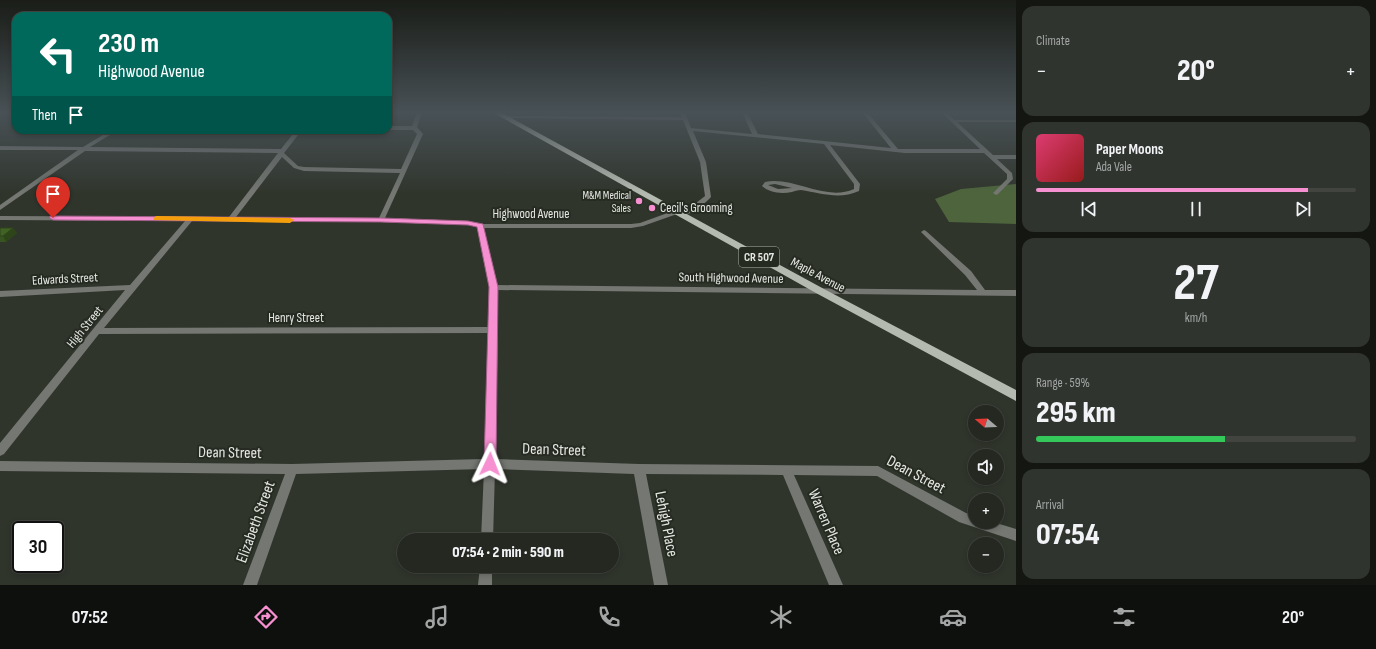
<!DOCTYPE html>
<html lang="en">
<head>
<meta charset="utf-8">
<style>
  body { margin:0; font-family:"Sofia Sans Condensed",sans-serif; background:#30342e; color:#f1f3f6; height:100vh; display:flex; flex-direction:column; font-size:15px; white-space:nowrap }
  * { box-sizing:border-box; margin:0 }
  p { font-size:13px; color:#a3a6a5 }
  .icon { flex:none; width:22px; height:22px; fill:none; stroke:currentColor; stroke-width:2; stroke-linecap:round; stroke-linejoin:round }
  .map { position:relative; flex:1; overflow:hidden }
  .side { display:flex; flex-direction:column; gap:6px; padding:6px; background:#141612; width:360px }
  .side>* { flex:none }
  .top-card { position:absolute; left:12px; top:12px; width:380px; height:122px; border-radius:12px; box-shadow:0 2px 6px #0003,0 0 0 1px #41443f; background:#00695c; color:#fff; overflow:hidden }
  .needle { width:26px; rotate:289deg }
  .controls { position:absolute; left:968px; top:405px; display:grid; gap:8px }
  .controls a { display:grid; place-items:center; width:36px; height:36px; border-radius:50%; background:#242821; box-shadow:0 2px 6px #0003,0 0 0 1px #41443f; font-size:20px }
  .speed { position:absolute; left:12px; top:521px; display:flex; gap:8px; font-size:20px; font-weight:700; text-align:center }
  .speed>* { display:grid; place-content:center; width:52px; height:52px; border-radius:50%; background:#242821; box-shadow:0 2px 6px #0003,0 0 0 1px #41443f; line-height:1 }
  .speed .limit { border:2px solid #111; border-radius:6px; background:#fff; color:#111 }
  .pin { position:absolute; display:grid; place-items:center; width:34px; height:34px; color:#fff; margin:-41px -17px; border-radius:50% 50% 50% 0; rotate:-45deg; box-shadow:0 0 4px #0007 }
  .pin .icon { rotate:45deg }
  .me { position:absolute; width:44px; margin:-22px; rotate:2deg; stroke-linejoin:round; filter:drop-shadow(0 0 3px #0008) }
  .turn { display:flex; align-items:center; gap:14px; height:84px; padding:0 20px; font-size:18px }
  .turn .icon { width:52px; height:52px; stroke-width:2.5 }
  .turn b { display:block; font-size:28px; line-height:34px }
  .then { display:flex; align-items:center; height:38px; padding:0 20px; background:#0003; gap:8px; font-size:15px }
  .big { font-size:30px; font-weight:800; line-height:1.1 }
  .side .card { flex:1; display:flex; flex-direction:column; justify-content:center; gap:6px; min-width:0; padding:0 14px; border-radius:12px; background:#30342e }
  .side .dial { align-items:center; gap:0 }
  .dial b { font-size:52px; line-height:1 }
  .song { display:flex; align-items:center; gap:12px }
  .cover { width:48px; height:48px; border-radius:6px; background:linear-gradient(135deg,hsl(340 70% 55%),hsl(0 70% 35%)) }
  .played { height:4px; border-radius:2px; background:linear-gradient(90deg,#f690d0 85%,#41443f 85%) }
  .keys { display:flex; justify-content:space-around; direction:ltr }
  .heat { display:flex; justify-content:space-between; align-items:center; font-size:22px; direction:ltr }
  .charge { height:6px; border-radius:3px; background:linear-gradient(90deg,#34c759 59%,#41443f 0) }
  .trip { position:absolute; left:397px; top:533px; width:222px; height:40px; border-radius:20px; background:#242821; box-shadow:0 2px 6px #0003,0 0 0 1px #41443f; font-weight:800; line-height:40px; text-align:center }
  .tabs { display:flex; height:64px; justify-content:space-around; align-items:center; background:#0e100d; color:#a3a6a5 }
  .tabs .icon { width:28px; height:28px }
  .tabs .current { color:#f690d0 }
  .tabs b { font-size:18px; color:#f1f3f6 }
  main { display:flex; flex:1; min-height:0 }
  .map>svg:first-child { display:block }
  .green { fill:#4d643c }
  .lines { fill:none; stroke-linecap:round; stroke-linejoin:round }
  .minor { fill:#747772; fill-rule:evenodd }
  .primary { fill:#b5bab1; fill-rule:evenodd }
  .wall { fill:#385420 }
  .shaded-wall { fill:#2e451a }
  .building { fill:#416225; stroke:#2e451a }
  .route { fill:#f690d0; stroke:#a05e87 }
  .slow { fill:#f59e0b }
  .poi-dot { fill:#f690d0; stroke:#262b22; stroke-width:1.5 }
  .labels { text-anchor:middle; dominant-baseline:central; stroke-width:4; stroke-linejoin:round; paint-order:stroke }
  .far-poi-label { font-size:11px; fill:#e5e8e2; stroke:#262b22; text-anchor:end }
  .shield { fill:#262b22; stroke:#acafa8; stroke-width:1 }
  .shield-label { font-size:12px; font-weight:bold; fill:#e5e8e2 }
  .poi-label { font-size:13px; fill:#e5e8e2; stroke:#262b22; text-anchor:start }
  .street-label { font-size:13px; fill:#e5e8e2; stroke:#262b22 }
  .near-street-label { font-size:16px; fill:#e5e8e2; stroke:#262b22 }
</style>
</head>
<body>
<main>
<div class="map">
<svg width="1016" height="585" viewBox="0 0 1016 585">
  <rect width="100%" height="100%" fill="#30352c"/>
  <!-- green -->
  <path class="green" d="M1016,184V224L949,222L935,199L961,189Z"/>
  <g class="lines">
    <!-- minor -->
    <path class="minor" d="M417,112H422L417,127L423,134L385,218L468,221L480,224H631L640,223L673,211H677L678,213L686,211L705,196L700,162L683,120L501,118V117L503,116L682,117L680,112H685L691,128L752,134L742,112H747L758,134L891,148L862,112H867L898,149H980L941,112H946L954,120H1016V122H957L993,155H1016V159H997L1012,173L1013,179L998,194L996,195L993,193L1007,179V174L984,153H905L830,145L860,184L859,191C839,200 821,193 801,190C797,190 795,191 792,192C781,194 770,193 762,186L765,182C794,176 825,202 854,189V184L824,144L693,131L706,162L711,197C703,205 690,217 678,215L677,214L643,226L631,228H484L497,285L977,290L965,275L921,232L924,230L926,231L971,271L985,290H1016V296L498,290V330L495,459L639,464L878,466L966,513L975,516V522H993L1016,529V541L959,522L877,476L794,475L843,585H829L783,475L646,474L668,585H654L634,474L495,469L493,540H481L484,469L296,474L257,585H243L285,474L0,471V461L292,464L484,459L490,333L99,334L4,454L0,456V443L125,290L0,297V291L130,285L185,221L0,220V216L229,217L278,153L85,151L0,210V205L78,150H0V146L83,147L111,130H118L90,147L281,149L296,130H302L284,153L298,166L304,167L401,169L417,134L413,130H388V126H412ZM282,157L294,168L304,171L400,173L379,218L236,217ZM775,184L792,188L778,189L768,185ZM192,221L381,222L468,225L477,227L490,287V327L104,328Z
      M480,566H492V585H478Z"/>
    <!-- primary -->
    <path class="primary" d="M492,112H500L824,289L1016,390V401L816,293Z"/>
  </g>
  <!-- wall -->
  <path class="wall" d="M0,228L17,233L6,242H0Z"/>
  <!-- shaded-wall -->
  <path class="shaded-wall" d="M13,228L17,233L6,242L3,236Z"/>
  <!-- building -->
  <path class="building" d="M0,228H13L3,236H0Z"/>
  <!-- sky -->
  <linearGradient id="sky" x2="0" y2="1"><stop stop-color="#1a1d18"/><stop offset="0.58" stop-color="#485156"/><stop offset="1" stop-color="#485156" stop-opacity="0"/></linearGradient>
  <rect width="1016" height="194" fill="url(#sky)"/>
  <!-- route -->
  <path class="route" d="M50,216L381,218L468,221L483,224L498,287L496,464L495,468L490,469L486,468L484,464L489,287L477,227L468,225L381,222L53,220L49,218Z"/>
  <!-- slow -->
  <path class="slow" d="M156,216L290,218L294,220L290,223L154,220L153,219Z"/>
  <!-- markers -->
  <g class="poi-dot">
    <circle cx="639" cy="201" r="4"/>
    <circle cx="652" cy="208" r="4"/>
  </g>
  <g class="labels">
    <!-- far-poi labels -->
    <g class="far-poi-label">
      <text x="631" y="195">M&amp;M Medical<tspan x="631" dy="13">Sales</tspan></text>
    </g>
    <!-- shield labels -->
    <rect class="shield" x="739" y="247" width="40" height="20" rx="3"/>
    <g class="shield-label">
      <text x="759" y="257">CR 507</text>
    </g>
    <!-- poi labels -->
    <g class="poi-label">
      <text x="660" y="208">Cecil's Grooming</text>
    </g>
    <!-- street labels -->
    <g class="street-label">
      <text x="531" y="214">Highwood Avenue</text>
      <text transform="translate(818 275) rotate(28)">Maple Avenue</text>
      <text transform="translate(731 278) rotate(1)">South Highwood Avenue</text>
      <text transform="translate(65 279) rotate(-3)">Edwards Street</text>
      <text x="296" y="318">Henry Street</text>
      <text transform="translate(85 327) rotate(-51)">High Street</text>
    </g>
    <!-- near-street labels -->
    <g class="near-street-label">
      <text transform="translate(554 450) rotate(2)">Dean Street</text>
      <text transform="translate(230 453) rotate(1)">Dean Street</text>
      <text transform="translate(916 475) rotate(28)">Dean Street</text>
      <text transform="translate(256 522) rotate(-70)">Elizabeth Street</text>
      <text transform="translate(826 522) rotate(67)">Warren Place</text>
      <text transform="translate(666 524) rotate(79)">Lehigh Place</text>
    </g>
  </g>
</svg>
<div class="controls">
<a><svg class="needle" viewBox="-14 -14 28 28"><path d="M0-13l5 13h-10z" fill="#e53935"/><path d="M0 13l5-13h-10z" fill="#a3a6a5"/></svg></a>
<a><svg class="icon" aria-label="sound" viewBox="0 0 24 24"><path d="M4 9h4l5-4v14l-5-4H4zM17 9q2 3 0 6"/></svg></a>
<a>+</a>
<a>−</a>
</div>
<div class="speed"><div class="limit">30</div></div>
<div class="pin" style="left:53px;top:218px;background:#d93025"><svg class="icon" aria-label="arrive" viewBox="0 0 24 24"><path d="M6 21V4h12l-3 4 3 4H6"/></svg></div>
<svg class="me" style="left:490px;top:464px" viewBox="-20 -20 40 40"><path d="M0-17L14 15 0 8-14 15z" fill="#f690d0" stroke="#fff" stroke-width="4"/></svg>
<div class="trip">07:54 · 2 min · 590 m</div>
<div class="top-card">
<div class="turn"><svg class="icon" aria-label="left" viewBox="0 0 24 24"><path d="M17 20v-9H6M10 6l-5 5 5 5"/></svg><div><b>230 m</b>Highwood Avenue</div></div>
<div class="then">Then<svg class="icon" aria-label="arrive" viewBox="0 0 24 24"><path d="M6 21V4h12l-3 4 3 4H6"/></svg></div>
</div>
</div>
<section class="side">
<div class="card"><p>Climate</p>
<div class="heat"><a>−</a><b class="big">20°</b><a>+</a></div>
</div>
<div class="card">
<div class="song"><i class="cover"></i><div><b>Paper Moons</b><p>Ada Vale</p></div></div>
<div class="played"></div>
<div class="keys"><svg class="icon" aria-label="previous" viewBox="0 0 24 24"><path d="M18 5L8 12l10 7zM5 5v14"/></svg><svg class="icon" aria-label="pause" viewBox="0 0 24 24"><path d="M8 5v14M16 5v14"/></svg><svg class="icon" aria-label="next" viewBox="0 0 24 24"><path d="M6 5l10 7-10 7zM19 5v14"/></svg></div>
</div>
<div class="card dial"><b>27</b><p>km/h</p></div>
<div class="card"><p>Range · 59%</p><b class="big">295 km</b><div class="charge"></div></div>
<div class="card"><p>Arrival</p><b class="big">07:54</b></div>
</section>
</main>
<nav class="tabs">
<b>07:52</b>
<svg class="icon current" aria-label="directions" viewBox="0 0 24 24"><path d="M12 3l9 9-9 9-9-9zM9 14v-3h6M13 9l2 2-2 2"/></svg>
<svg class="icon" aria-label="music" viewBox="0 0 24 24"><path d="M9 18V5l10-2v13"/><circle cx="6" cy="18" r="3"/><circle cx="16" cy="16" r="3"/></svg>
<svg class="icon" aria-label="phone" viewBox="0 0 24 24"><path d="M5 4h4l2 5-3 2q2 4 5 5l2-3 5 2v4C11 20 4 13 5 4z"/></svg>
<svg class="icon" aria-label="climate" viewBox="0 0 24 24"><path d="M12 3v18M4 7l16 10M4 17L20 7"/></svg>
<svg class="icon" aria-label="car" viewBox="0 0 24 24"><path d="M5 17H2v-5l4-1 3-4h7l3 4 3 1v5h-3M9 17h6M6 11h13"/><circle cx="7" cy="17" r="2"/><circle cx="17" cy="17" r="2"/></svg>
<svg class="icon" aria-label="filters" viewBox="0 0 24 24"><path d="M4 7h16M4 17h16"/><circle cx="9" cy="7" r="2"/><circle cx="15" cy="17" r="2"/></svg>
<b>20°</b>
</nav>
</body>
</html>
